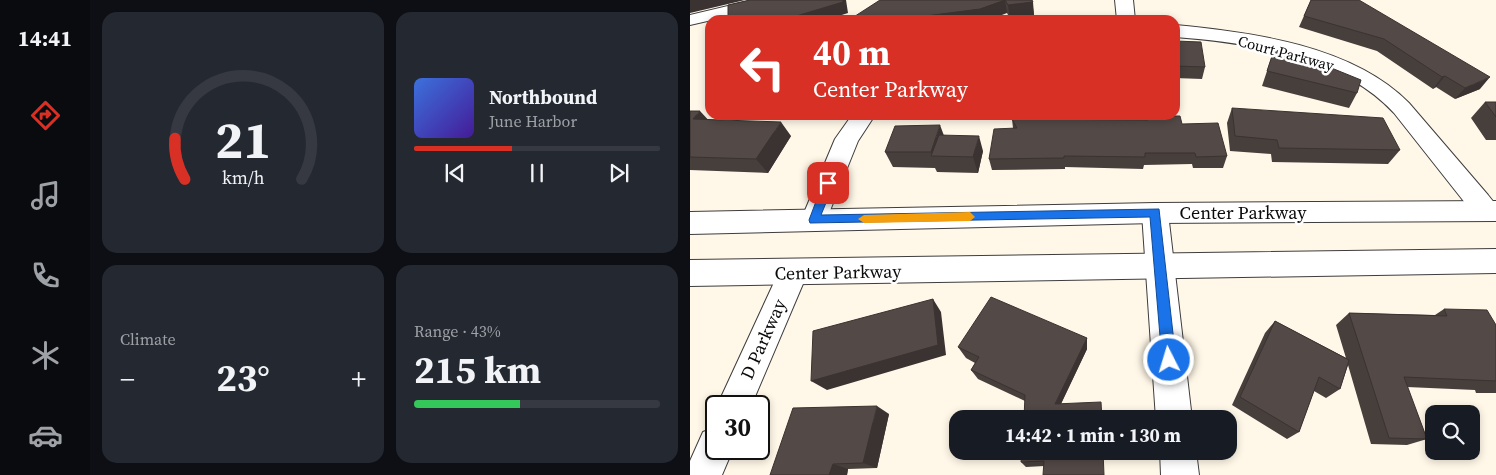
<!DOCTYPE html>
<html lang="en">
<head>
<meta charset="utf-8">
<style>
  body { margin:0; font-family:"Source Serif 4",serif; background:#242831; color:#f1f3f6; height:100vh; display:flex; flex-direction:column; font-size:19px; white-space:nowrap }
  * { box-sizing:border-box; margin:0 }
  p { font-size:16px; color:#9ea1a6 }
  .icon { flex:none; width:28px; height:28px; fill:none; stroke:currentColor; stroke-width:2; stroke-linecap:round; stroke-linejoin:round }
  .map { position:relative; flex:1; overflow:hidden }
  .drawer { display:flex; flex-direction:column; gap:12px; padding:12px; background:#0d0f14; width:600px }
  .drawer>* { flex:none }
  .top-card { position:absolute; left:15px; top:15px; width:475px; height:105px; border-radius:15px; box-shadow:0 2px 8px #0003; background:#d93025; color:#fff; overflow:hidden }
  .controls { position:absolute; left:735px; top:405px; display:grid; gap:10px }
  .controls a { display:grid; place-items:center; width:55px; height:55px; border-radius:10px; background:#171b24; box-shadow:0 2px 8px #0003; font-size:25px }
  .speed { position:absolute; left:15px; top:395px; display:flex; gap:10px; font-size:25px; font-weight:700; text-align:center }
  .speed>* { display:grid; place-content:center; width:65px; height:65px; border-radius:50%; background:#171b24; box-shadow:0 2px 8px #0003; line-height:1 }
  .speed .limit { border:2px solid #111; border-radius:8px; background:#fff; color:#111 }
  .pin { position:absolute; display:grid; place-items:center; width:42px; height:42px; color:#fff; margin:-21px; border-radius:10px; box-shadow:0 2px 8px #0006 }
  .me { position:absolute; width:55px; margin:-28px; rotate:355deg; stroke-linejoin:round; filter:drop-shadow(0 0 4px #0008) }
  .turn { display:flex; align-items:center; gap:18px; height:105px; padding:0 25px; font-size:22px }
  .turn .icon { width:65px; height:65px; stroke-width:2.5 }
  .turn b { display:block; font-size:35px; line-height:42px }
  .big { font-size:38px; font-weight:700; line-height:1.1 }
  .drawer .tile { flex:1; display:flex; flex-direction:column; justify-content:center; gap:8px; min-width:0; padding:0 18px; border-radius:15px; background:#242831 }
  .drawer .dial { align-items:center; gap:0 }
  .dial svg { height:130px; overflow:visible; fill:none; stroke:#363941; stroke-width:7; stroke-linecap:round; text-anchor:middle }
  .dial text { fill:#f1f3f6; stroke:none }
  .song { display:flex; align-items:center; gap:15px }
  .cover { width:60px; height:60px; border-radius:8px; background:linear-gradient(135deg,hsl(220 70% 55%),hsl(260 70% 35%)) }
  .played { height:5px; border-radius:2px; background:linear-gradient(90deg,#d93025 40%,#363941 40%) }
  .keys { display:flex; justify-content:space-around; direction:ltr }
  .heat { display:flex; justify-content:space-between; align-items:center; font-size:28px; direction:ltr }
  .charge { height:8px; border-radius:4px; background:linear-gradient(90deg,#34c759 43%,#363941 0) }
  .drawer .tiles { flex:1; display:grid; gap:12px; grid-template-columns:repeat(2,1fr) }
  .trip { position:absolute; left:259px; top:410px; width:288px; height:50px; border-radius:15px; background:#171b24; box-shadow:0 2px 8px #0003; font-weight:700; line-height:50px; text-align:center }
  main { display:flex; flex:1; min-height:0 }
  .tabs { display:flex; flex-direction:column; width:90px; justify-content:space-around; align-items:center; background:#090b0e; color:#9ea1a6 }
  .tabs .icon { width:35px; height:35px }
  .tabs .on { color:#d93025 }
  .tabs b { font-size:22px; color:#f1f3f6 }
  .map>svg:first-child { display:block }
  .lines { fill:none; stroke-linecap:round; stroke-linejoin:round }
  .minor-casing { stroke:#3d3d3d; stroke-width:2 }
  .tertiary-casing { stroke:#3d3d3d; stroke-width:2 }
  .minor { fill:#fff; fill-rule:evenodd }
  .tertiary { fill:#fff; fill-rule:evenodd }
  .wall { fill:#473f3c }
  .shaded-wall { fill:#3a3331 }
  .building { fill:#534946; stroke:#3a3331 }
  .route { fill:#1a73e8; stroke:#114b97 }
  .slow { fill:#f59e0b }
  .labels { text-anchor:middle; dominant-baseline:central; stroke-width:5; stroke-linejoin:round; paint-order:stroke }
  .far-street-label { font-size:15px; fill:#0a0a0a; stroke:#fff }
  .street-label { font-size:18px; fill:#0a0a0a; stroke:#fff }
</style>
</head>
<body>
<main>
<nav class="tabs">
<b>14:41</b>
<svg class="icon on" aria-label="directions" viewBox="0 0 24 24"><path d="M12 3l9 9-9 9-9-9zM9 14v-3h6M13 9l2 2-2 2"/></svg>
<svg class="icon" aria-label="music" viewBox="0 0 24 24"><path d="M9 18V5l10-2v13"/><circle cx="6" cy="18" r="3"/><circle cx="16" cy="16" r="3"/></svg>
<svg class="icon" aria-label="phone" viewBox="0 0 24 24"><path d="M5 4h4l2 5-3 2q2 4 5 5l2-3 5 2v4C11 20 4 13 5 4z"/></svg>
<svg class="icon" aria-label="climate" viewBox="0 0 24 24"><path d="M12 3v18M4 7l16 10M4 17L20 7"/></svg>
<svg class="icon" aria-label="car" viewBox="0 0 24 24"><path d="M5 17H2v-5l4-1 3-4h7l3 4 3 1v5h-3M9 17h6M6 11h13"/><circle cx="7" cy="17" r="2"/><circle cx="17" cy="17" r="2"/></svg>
</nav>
<section class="drawer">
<div class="tiles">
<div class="tile dial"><svg viewBox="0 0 100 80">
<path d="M14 69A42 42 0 1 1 86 69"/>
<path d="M14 69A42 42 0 0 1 8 44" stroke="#d93025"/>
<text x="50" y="56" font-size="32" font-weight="700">21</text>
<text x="50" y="72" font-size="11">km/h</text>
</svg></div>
<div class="tile">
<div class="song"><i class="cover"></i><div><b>Northbound</b><p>June Harbor</p></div></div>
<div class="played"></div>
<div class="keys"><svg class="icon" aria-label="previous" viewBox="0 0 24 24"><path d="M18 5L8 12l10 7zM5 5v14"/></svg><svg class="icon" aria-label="pause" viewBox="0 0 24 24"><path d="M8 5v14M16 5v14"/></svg><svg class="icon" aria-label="next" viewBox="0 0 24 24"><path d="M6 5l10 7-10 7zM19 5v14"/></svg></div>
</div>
<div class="tile"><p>Climate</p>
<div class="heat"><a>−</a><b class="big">23°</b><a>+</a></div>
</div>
<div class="tile"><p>Range · 43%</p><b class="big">215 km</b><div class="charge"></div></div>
</div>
</section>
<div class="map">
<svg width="806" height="475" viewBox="0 0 806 475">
  <rect width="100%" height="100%" fill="#fff7e7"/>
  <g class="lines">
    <defs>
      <path id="minor" d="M63,0H94L91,4L0,25V15Z
        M425,0H443L445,20H427Z
        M485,25C562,32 663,46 719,103L798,195L806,205L805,218L796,221L787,218L704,113C650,55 560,43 485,37Z
        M162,115H185L168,141L133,228L124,231L115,228L111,220L145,139Z
        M465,203L474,206L478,213L502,419H466L452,213L456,206Z
        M103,259L113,263L118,272L61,406H27L93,263Z
        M26,427V449H43L32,475H0V461L13,432Z
        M470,451H506L509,475H471Z"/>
      <path id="tertiary" d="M806,201V221L465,223L0,234V212L465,203Z
        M806,249V273L0,286V260Z"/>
    </defs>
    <!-- minor casing -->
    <use href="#minor" class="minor-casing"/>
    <!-- tertiary casing -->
    <use href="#tertiary" class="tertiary-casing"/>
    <!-- minor -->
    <use href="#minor" class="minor"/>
    <!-- tertiary -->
    <use href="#tertiary" class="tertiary"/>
  </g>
  <!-- wall -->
  <path class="wall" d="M190,0H342L344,15L320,19L317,13Z
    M621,0L790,89L765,99L746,87L743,89L687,51L609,27Z
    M485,41L515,67L512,79L485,78Z
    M584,50L667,93L659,108L572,86Z
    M795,102H806V140H796L781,118Z
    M542,108L710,150L698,164L582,162L581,154L540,151L537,123Z
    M0,111L18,120L101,136L78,173L0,170Z
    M457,116L492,124L537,156L533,168H503L502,164L454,165L453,169L375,167V169L302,170L299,159L323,128L322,119L457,120Z
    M254,135L293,151L288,173L247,172L245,168L203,167L195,152Z
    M754,309L806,325V393H786L785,390L717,387L737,439L717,445L681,444L658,365L650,389L636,398L624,391L609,432L597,439L542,405L575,333L585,321L656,358L646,325L659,313L745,315Z
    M397,338V349L371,404L412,419L335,401L288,379L281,370L285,363L276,358L268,347Z
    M199,414L187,468L158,469L157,475H80Z
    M413,451L354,466L336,467L331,462Z"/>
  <!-- shaded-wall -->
  <path class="shaded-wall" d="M0,0H55L0,13Z
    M153,0H156L158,13L136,20H93Z
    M315,0L317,13L299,20H229L228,17Z
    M343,2L344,15L320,19L318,5Z
    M755,76L746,87L743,89L752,77Z
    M800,77L790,89L765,99L775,88Z
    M10,111L23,125L3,119Z
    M91,122L101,136L78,173L66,159Z
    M250,125L256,141L243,156L241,152Z
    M289,136L293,151L288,173L283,157Z
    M243,299L251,312L256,355L137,390L121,381Z
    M397,338V349L367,412L365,404Z
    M187,406L199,414L187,468L173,463Z
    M143,464L158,469L157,475H139Z"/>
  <!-- building -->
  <path class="building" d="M60,0H153V2L93,20H38V5Z
    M190,0H342L343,2L318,5L315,0L290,9L228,17L229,20H159Z
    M621,0H669L800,77L775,88L755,76L752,77L694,39L614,16Z
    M485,41L511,42L515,67L485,66Z
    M584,50L612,56L671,80L667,93L577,71Z
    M795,102H806V117Z
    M542,108L693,118L710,150L589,148L587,140L545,136Z
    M0,111H10L3,119L91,122L66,159L0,157Z
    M457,116H490L492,124L528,123L537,156L506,157L505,153H455V157L374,156V158L299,159L304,129L327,128L322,119L458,120Z
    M250,125L241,152H195L205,126Z
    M249,135L289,136L283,157L241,156Z
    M301,297L397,338L365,404L411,402L412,419H334L335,395L281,370L289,357L268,347Z
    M243,299L248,345L121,381L123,331Z
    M754,309L797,310L806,325V381L714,377L737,439L699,438L659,313L757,316Z
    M585,321L659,360L650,389L629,377L609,432L550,397Z
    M187,406L173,463L143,464L139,475H80L103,408Z
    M332,451H413L414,475H353L354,461L331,462Z"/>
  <!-- route -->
  <path class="route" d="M138,179L144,183L131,215L469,209L486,360L484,364L479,366L474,364L472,360L460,217L120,223L119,220L133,183Z"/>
  <!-- slow -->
  <path class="slow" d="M280,212L285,217L280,221L174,223L168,219L174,215Z"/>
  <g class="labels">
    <!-- far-street labels -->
    <g class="far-street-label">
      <text transform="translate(596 53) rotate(15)">Court Parkway</text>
    </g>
    <!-- street labels -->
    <g class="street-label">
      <text x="553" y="212">Center Parkway</text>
      <text transform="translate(148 272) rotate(-1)">Center Parkway</text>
      <text transform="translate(73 339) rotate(-66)">D Parkway</text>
    </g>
  </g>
</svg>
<div class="controls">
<a><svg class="icon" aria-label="search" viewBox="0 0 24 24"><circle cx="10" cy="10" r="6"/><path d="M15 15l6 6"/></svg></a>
</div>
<div class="speed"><div class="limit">30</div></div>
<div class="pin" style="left:138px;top:183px;background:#d93025"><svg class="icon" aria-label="arrive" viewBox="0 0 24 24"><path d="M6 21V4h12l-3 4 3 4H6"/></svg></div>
<svg class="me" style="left:479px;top:360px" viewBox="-20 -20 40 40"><circle r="17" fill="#1a73e8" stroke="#fff" stroke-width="3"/><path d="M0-11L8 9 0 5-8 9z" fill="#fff"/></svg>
<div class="trip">14:42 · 1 min · 130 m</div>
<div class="top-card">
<div class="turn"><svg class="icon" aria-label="left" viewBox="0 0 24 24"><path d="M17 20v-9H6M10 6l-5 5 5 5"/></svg><div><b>40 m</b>Center Parkway</div></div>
</div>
</div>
</main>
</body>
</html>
